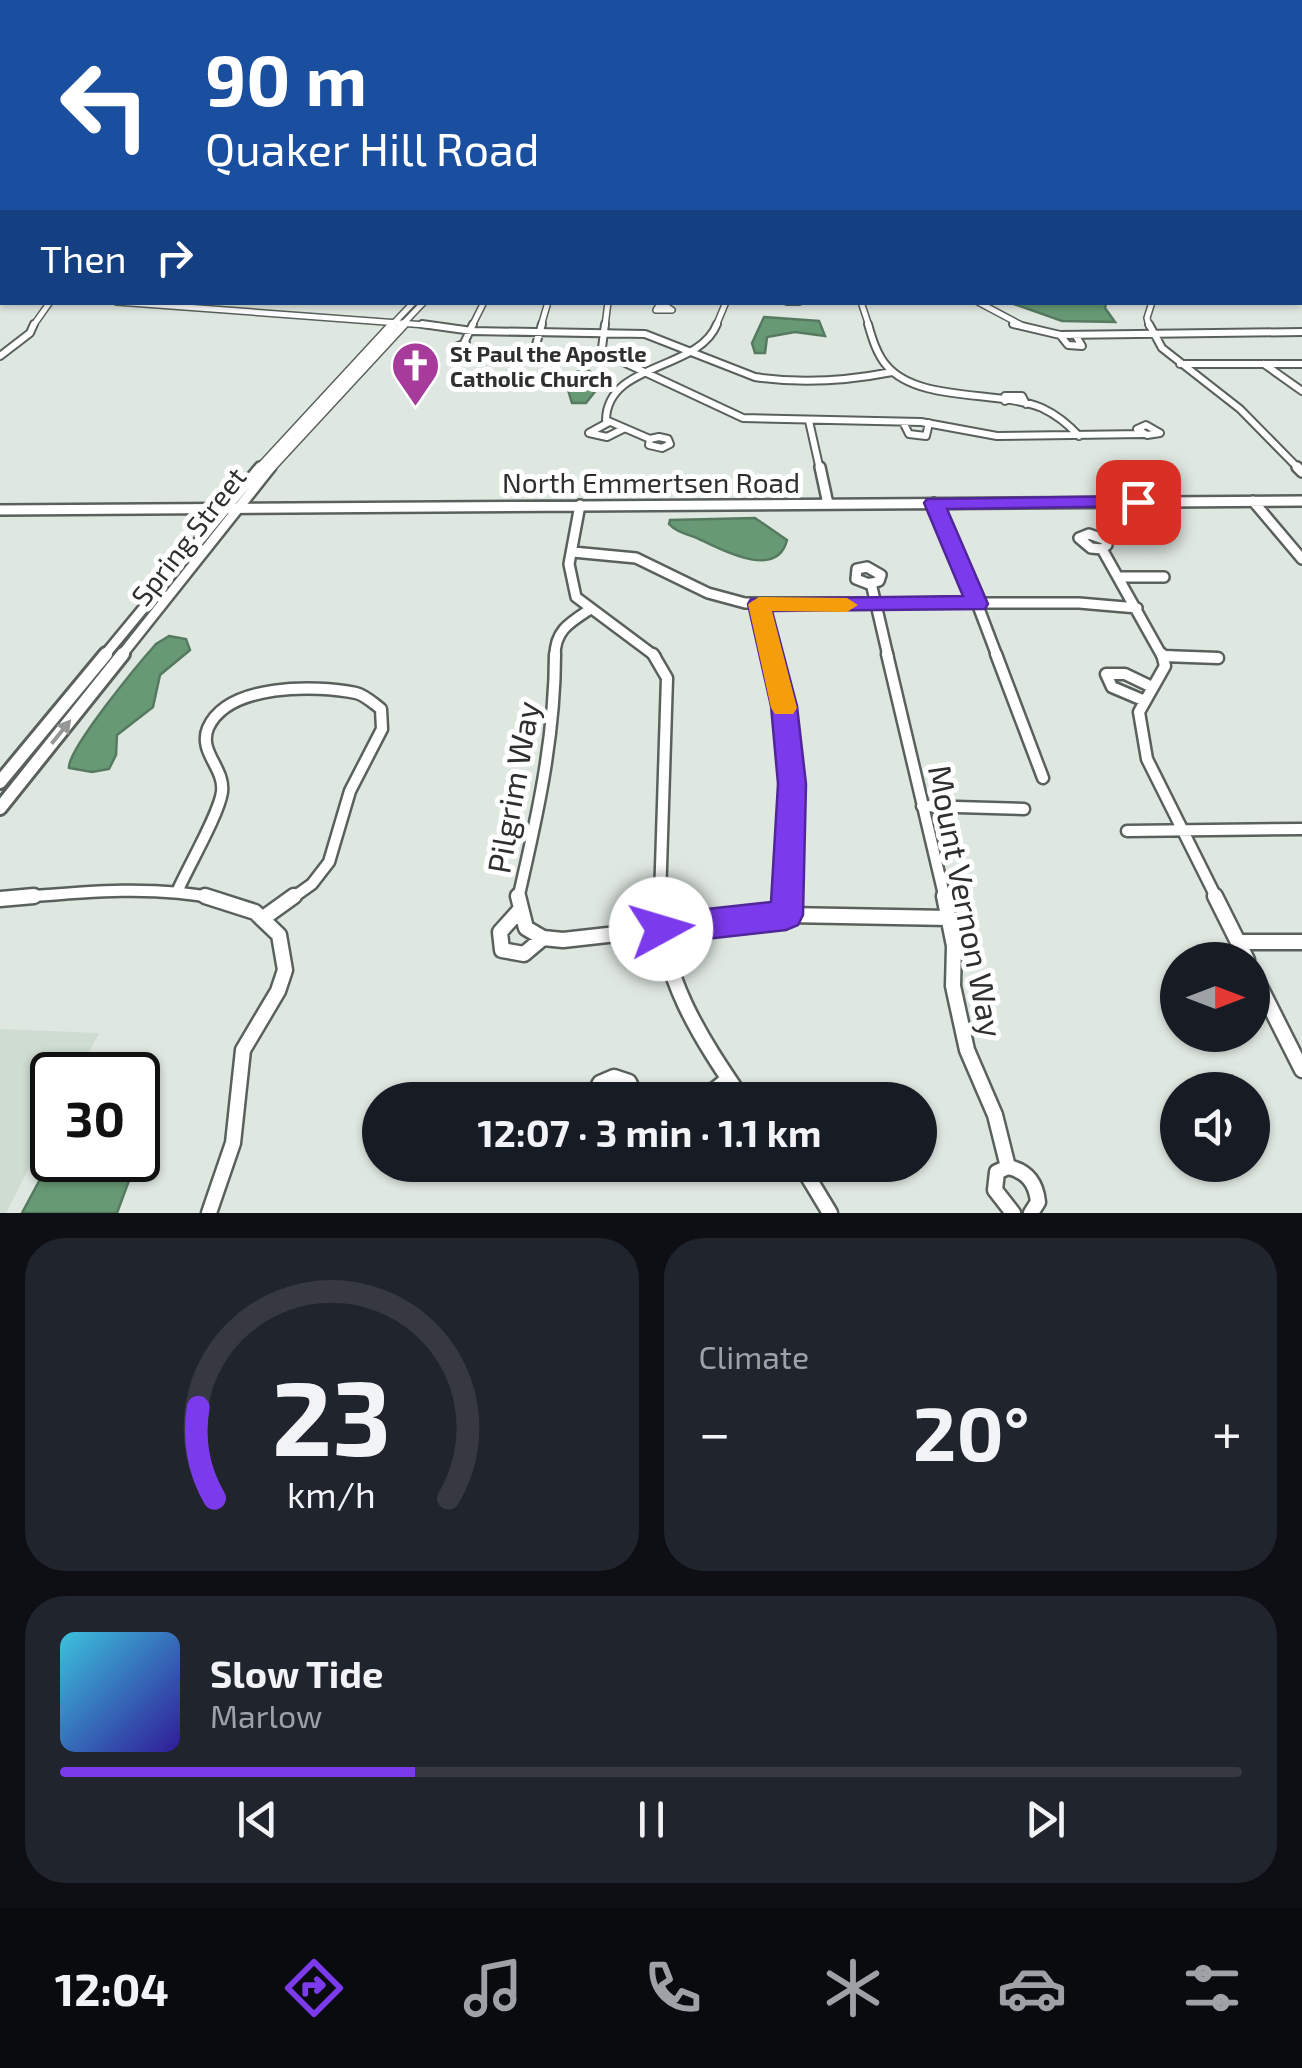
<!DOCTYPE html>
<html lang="en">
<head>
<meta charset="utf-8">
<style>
  body { margin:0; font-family:"Exo 2",sans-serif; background:#20242c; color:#f1f3f6; height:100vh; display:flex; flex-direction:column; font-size:38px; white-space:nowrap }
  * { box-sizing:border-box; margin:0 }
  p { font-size:32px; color:#9ea1a6 }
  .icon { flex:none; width:55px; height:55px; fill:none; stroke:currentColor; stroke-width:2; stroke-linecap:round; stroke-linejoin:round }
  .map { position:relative; height:1213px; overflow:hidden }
  .side { display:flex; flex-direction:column; gap:25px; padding:25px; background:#0d0f14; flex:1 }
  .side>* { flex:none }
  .hud { position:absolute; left:0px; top:0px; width:1302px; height:305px; box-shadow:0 2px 8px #0004; background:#1a4fa0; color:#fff; overflow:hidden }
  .needle { width:65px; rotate:90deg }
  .controls { position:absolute; left:1160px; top:942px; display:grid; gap:20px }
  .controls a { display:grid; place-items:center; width:110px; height:110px; border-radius:50%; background:#171b24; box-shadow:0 2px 8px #0004; font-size:50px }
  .speed { position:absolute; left:30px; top:1052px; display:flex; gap:20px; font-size:50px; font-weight:700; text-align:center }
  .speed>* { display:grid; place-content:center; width:130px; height:130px; border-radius:50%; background:#171b24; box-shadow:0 2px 8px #0004; line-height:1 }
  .speed .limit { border:5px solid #111; border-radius:15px; background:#fff; color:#111 }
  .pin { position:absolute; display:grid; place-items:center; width:85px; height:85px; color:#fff; margin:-42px; border-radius:20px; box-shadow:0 5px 15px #0006 }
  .me { position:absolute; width:110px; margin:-55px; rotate:84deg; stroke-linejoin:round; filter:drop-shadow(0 0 8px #0008) }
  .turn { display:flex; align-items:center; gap:35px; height:210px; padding:0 40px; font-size:45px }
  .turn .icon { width:130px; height:130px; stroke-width:2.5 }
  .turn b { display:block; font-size:70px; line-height:85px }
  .then { display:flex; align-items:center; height:95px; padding:0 40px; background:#0003; gap:20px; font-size:38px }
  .big { font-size:75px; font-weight:700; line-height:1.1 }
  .side .widget { flex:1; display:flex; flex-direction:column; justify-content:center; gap:15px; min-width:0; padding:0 35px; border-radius:40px; background:#20242c }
  .side .dial { align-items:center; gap:0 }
  .dial svg { height:260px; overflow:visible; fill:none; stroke:#363941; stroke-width:7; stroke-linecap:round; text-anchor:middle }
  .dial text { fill:#f1f3f6; stroke:none }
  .song { display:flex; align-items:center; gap:30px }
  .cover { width:120px; height:120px; border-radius:15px; background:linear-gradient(135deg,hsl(190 70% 55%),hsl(250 70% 35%)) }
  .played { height:10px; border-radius:5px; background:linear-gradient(90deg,#7c3aed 30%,#363941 30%) }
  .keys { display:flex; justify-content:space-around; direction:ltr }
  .heat { display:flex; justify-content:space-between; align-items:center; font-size:55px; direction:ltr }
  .side .tiles { flex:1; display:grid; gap:25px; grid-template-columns:1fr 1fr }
  .widget:last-child { grid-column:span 2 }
  .trip { position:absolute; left:362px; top:1082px; width:575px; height:100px; border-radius:50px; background:#171b24; box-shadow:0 2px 8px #0004; font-weight:700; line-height:100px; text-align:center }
  .dock { display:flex; height:160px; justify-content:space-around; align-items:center; background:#090b0e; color:#9ea1a6 }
  .dock .icon { width:70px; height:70px }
  .dock .on { color:#7c3aed }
  .dock b { font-size:45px; color:#f1f3f6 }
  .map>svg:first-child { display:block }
  .built { fill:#cfdcd2 }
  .water { fill:#679975; stroke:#567a60; stroke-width:2.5 }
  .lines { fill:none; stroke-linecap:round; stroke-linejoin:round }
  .river { fill:#679975; fill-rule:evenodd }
  .minor-far4-casing { stroke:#5a615c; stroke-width:8 }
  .minor-far3-casing { stroke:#5a615c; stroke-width:10 }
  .minor-far2-casing { stroke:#5a615c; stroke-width:14 }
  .minor-far1-casing { stroke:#5a615c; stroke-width:15 }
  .minor-casing { stroke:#5a615c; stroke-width:19 }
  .major-far3-casing { stroke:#5a615c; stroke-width:8 }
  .major-far2-casing { stroke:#5a615c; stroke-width:11 }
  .major-far1-casing { stroke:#5a615c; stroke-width:14 }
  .major-casing { stroke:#5a615c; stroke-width:18 }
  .minor-far4 { stroke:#fff; stroke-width:5 }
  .minor-far3 { stroke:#fff; stroke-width:6 }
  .minor-far2 { stroke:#fff; stroke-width:9 }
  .minor-far1 { stroke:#fff; stroke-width:10 }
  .minor { stroke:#fff; stroke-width:14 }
  .major-far3 { stroke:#fff; stroke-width:5 }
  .major-far2 { stroke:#fff; stroke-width:8 }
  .major-far1 { stroke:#fff; stroke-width:9 }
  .major { stroke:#fff; stroke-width:12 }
  .oneway { fill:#969896 }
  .route { fill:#7c3aed; stroke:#51269a; stroke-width:2.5 }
  .slow { fill:#f59e0b }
  .labels { text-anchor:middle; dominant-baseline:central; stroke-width:10; stroke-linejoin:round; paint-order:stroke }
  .far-poi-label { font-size:22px; font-weight:bold; fill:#2d302e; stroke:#fff; text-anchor:start }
  .street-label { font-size:28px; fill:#2d302e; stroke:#fff }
  .near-street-label { font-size:32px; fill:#2d302e; stroke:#fff }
</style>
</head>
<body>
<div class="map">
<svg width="1302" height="1213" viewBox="0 0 1302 1213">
  <rect width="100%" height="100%" fill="#dfe7e1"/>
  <!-- built -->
  <path class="built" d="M0,1029L99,1033L77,1075H52V1123L6,1213H0Z"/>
  <!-- water -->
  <path class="water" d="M1063,302L1106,303L1105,308L1115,322L1062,321L1011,303Z
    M764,317L819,321L825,336L795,332L767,337L765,353H755L752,343Z
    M585,369L605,379L586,403H572L568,390L496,384L498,375L506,372L568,375Z
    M755,518L787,540C777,581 720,549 697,538C687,534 676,532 669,524L670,520Z
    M169,636L186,639L190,650L160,675L153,707L117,735L116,755L109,769L92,772L69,768C67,750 139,663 156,644Z
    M52,1157L120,1160L128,1166L130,1178L117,1213H22Z"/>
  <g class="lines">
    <!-- river -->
    <path class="river" d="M0,199H2V203H0Z"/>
    <defs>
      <path id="minor-far4" d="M117,302L439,326
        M787,302H799
        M861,302L869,326
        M978,302L1023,326
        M666,306L672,310H656L658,307Z
        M33,326L50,302
        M472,326L484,302
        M541,326L548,302
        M605,326L608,302
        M716,326L726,302
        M1149,326L1147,318L1152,302"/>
      <path id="minor-far3" d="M422,324L472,331L645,334L755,377C801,384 846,381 892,372
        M605,324L602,348L606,354L743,418L921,422L997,436L1144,434
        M868,324C872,338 877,355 887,366C919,403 999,390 1042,408C1057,415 1068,424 1079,436
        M1013,324L1060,335L1302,332
        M1149,324L1162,348L1240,409L1300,470
        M1060,335L1068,345L1082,346L1076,336
        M464,343L473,324
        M466,343V348L456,347Z
        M535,348L542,324
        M531,349L542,351L532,354L528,352Z
        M0,356L30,333L34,324
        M1180,364H1302
        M1264,364L1302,391
        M1005,401V396H1022L1026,404
        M809,421L820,470
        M609,422L589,433L607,437L623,429
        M903,422L909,434L926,436L929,423
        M1146,425L1160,433L1147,435L1137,429Z
        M659,437L668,439L670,444L662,448L649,445L650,439Z
        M650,439L606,420C607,362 699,371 717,324"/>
      <path id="minor-far2" d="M820,467L828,504
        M1297,467L1302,472
        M1253,501L1302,559
        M934,503L956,548L997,656
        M580,505L569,564L576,597L655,656
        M0,510L1302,501
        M1089,534L1106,540L1107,545L1102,549L1091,548L1079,538Z
        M1102,549L1162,656
        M573,552L636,558L708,593L745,603H1079L1137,608
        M867,567L881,575L879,581L869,584L856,579L857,569Z
        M1118,577H1164
        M871,583L888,656
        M759,604L772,656
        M555,656C555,631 569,623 589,610
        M1163,656H1171"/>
      <path id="minor-far1" d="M653,654L667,678L660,899
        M771,654C791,736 789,815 787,899
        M887,654L945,899
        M996,654L1043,778
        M1162,654L1165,666L1139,712L1147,759L1217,899
        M1163,656L1218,658
        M1145,701L1112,687L1106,674H1125L1152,687
        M922,806L1024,809
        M1127,831L1302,829
        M178,890C188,867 219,814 222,792C225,768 198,752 208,728C228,683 316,685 356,693C365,695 373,703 381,709L382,729L350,791L329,862L312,884L291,899
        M2,899C74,893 148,884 220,899
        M518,899C537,817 555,738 555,654"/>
      <path id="minor" d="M205,896L255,912L279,935L285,970L278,991L243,1050L233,1143L209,1213
        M518,896L526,928L543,938L563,940L787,915L949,918
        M660,896C658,974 701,1039 743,1100
        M944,896L954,946L953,986L967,1050L995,1115L1008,1167
        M1215,896L1247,960
        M0,899L34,896
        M518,912L500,932L502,950L524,954L543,938
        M787,915V896
        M262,919L294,896
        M1238,942H1302
        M1252,971L1302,1070
        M591,1100L600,1083L614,1077L629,1082L637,1100
        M702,1100L727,1080
        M801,1165L830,1213
        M1013,1213L995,1190L997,1172L1008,1167C1027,1171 1036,1183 1038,1202L1031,1213"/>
      <path id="major-far3" d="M391,326L414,302
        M401,326L424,302"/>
      <path id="major-far2" d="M258,470L393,324
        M269,470L404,324"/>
      <path id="major-far1" d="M104,656L260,467
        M121,656L271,467"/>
      <path id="major" d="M0,782L106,654
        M0,808L123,654"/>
    </defs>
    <!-- minor-far4 casing -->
    <use href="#minor-far4" class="minor-far4-casing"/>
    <!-- minor-far3 casing -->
    <use href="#minor-far3" class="minor-far3-casing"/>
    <!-- minor-far2 casing -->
    <use href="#minor-far2" class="minor-far2-casing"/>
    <!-- minor-far1 casing -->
    <use href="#minor-far1" class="minor-far1-casing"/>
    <!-- minor casing -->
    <use href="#minor" class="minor-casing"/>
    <!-- major-far3 casing -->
    <use href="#major-far3" class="major-far3-casing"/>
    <!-- major-far2 casing -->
    <use href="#major-far2" class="major-far2-casing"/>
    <!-- major-far1 casing -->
    <use href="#major-far1" class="major-far1-casing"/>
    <!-- major casing -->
    <use href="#major" class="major-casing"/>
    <!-- minor-far4 -->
    <use href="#minor-far4" class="minor-far4"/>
    <!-- minor-far3 -->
    <use href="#minor-far3" class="minor-far3"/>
    <!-- minor-far2 -->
    <use href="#minor-far2" class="minor-far2"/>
    <!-- minor-far1 -->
    <use href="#minor-far1" class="minor-far1"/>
    <!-- minor -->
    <use href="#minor" class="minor"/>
    <!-- major-far3 -->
    <use href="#major-far3" class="major-far3"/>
    <!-- major-far2 -->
    <use href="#major-far2" class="major-far2"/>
    <!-- major-far1 -->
    <use href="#major-far1" class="major-far1"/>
    <!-- major -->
    <use href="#major" class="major"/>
  </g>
  <!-- one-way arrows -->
  <defs><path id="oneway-solid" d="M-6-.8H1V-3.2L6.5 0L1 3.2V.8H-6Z" transform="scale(2.5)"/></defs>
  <use class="oneway" href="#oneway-solid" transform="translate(61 732) rotate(-51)"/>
  <!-- sky -->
  <linearGradient id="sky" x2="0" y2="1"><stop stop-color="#74a9ba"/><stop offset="0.43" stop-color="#f1f4f2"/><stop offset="1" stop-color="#f1f4f2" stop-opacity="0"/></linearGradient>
  <rect width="1302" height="300" fill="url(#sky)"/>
  <!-- route -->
  <path class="route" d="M1138,496L1145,498V506L947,509L988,604L985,609L772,611L797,706L806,784L803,915L798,925L786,930L661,944L650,939L645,929L650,919L661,914L771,902L778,784L771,706L748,604L751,599L963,596L924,503L927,499Z"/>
  <!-- slow -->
  <path class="slow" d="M759,597L847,598L858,605L847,612L772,611L797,708L793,714H775L771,708L748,604Z"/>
  <!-- icons -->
  <defs>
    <symbol id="church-pin" viewBox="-11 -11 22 30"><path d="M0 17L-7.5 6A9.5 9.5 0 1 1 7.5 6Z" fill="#a73b9b" stroke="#fff"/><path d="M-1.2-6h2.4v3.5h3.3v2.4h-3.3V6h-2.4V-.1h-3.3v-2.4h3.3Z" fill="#fff"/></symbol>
  </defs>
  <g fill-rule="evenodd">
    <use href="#church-pin" x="388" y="338" width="55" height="75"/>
  </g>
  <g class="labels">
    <!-- far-poi labels -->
    <g class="far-poi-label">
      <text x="450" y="353">St Paul the Apostle<tspan x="450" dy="25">Catholic Church</tspan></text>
    </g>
    <!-- street labels -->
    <g class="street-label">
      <text x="651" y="482">North Emmertsen Road</text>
      <text transform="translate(188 536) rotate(-52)">Spring Street</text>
    </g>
    <!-- near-street labels -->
    <g class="near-street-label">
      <text transform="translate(512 787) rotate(-80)">Pilgrim Way</text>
      <text transform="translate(967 901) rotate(79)">Mount Vernon Way</text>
    </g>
  </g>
</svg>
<div class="controls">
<a><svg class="needle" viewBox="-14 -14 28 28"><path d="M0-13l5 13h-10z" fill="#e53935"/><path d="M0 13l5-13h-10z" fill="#9ea1a6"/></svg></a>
<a><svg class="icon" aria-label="sound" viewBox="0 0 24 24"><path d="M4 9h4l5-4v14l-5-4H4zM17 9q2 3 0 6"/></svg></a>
</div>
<div class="speed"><div class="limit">30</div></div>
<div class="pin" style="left:1138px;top:502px;background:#d93025"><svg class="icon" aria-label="arrive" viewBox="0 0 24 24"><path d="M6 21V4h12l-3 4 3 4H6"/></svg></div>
<svg class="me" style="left:661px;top:929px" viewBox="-20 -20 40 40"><circle r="19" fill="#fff"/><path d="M0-13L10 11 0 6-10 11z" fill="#7c3aed"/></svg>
<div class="trip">12:07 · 3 min · 1.1 km</div>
<div class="hud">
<div class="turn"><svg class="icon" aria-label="left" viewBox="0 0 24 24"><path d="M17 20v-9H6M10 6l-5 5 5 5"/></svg><div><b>90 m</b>Quaker Hill Road</div></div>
<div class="then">Then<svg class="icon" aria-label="right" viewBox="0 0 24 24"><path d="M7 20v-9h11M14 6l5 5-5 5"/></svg></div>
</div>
</div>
<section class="side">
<div class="tiles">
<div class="widget dial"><svg viewBox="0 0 100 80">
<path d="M14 69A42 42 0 1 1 86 69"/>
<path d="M14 69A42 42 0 0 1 9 41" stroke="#7c3aed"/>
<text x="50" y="56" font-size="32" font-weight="700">23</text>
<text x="50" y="72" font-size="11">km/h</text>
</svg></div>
<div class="widget"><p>Climate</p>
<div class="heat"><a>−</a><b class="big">20°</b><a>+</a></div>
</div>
<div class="widget">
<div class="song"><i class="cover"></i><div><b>Slow Tide</b><p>Marlow</p></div></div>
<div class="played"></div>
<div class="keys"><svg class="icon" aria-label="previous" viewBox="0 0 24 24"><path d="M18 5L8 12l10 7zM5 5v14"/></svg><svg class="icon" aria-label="pause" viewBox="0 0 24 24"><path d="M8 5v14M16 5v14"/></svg><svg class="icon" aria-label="next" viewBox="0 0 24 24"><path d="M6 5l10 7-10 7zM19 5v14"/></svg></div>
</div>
</div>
</section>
<nav class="dock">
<b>12:04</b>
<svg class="icon on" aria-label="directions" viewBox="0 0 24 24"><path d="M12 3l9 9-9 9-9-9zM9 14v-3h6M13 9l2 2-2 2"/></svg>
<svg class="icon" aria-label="music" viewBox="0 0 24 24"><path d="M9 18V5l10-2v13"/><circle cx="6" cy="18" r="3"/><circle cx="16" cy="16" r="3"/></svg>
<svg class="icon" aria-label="phone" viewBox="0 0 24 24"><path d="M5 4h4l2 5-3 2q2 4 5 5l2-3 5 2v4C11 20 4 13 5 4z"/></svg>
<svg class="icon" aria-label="climate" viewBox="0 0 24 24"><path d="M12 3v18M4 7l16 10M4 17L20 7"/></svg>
<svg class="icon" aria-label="car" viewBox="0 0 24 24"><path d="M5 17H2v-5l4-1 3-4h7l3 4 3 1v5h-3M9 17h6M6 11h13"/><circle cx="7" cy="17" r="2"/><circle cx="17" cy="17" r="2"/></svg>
<svg class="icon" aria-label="filters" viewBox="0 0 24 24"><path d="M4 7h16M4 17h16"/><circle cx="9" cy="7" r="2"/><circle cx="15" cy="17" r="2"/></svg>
</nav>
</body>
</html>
